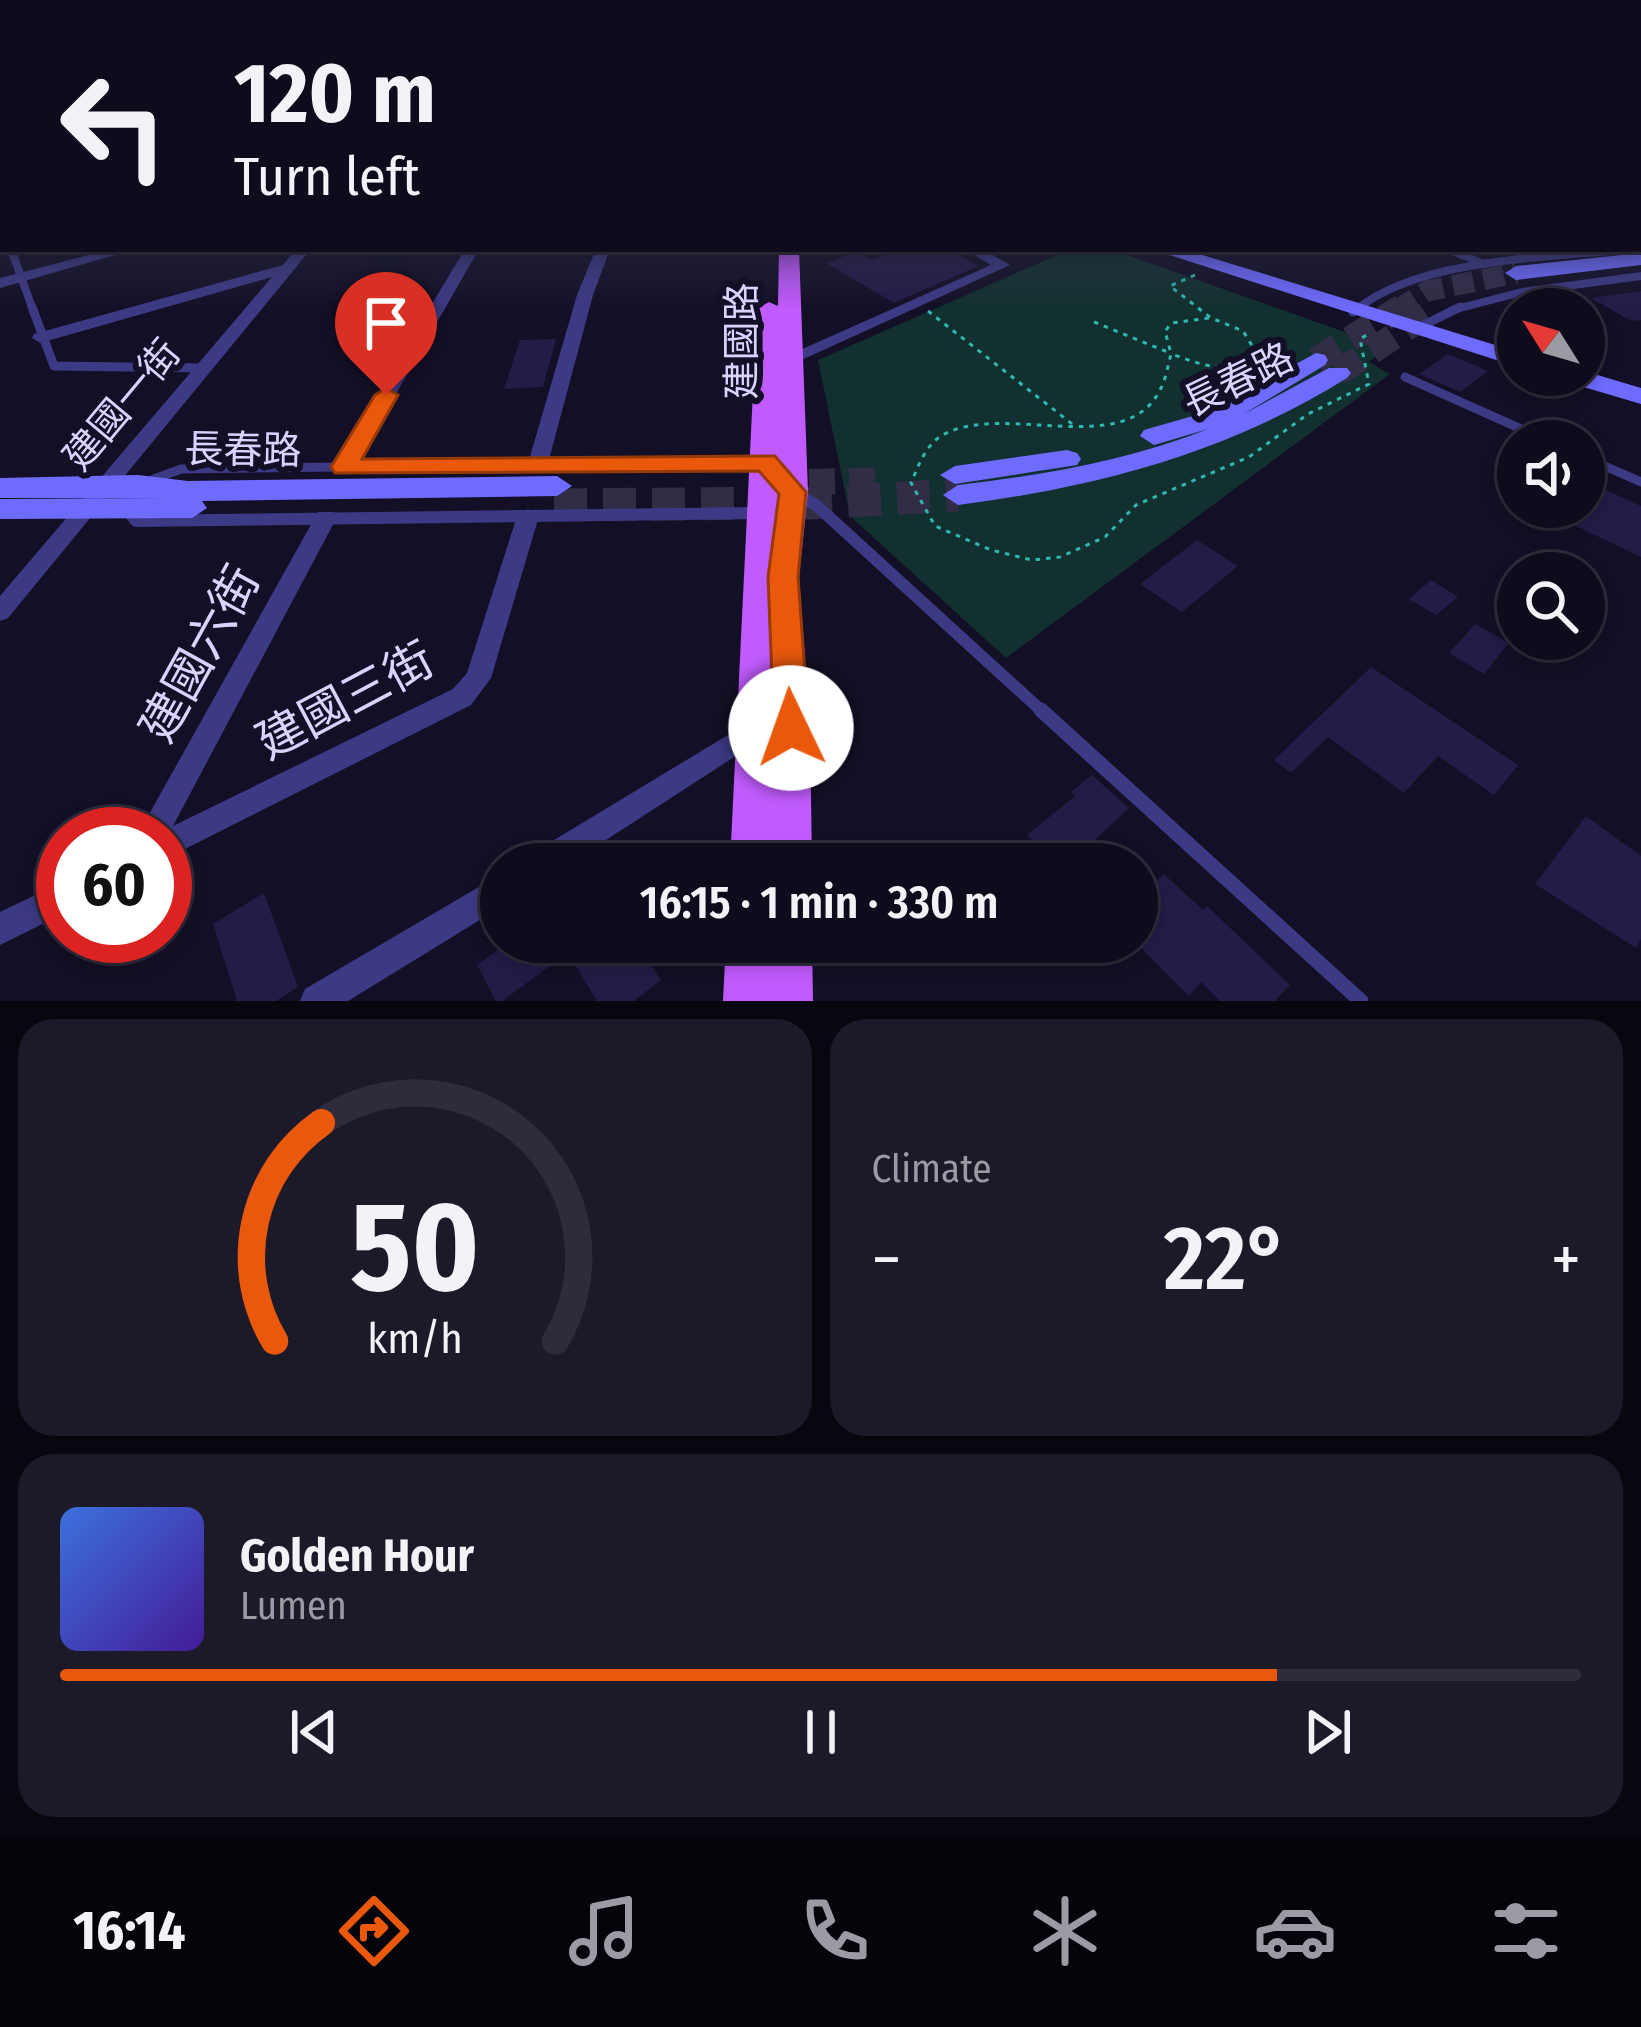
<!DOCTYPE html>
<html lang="en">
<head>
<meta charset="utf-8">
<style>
  body { margin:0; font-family:"Fira Sans Condensed","Noto Sans TC",sans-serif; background:#1c1929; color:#f1f3f6; height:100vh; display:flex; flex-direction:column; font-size:45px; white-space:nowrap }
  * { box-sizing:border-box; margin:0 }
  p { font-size:39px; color:#9b9ba3 }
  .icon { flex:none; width:66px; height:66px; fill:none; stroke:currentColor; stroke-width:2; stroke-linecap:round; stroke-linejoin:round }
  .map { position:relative; height:1001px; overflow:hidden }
  .drawer { display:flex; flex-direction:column; gap:18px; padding:18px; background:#08060f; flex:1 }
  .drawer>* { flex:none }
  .banner { position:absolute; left:0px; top:0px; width:1641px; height:252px; box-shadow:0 6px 18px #0003,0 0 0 3px #2e2b3b; background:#0e0b1c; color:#f1f3f6; overflow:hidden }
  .needle { width:78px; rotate:307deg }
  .controls { position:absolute; left:1497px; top:288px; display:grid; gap:24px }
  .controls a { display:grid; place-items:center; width:108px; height:108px; border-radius:50%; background:#0e0b1c; box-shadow:0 6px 18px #0003,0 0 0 3px #2e2b3b; font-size:60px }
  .speed { position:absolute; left:36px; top:807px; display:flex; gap:24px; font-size:60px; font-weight:700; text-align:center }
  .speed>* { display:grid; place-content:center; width:156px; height:156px; border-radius:50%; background:#0e0b1c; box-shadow:0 6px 18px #0003,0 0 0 3px #2e2b3b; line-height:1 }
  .speed .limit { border:18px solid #d22; background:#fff; color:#111 }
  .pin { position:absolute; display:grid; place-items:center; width:102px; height:102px; color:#fff; margin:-123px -51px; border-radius:50% 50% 50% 0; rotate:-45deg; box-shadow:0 0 12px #0007 }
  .pin .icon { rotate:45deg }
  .me { position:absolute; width:132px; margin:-66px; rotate:357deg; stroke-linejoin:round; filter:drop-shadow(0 0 9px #0008) }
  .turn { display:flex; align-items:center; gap:42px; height:252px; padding:0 36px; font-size:54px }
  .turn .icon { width:156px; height:156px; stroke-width:2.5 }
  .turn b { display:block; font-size:84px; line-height:102px }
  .big { font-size:90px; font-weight:600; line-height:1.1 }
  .drawer .card { flex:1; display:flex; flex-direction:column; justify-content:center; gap:18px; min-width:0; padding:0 42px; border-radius:36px; background:#1c1929 }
  .drawer .dial { align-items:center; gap:0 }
  .dial svg { height:312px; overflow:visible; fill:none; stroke:#2e2b3b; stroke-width:7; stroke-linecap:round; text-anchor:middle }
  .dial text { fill:#f1f3f6; stroke:none }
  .song { display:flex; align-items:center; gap:36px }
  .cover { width:144px; height:144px; border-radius:18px; background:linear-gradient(135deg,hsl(220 70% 55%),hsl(260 70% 35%)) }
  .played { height:12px; border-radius:6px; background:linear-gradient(90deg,#ea580c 80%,#2e2b3b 80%) }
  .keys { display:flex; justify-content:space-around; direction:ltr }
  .heat { display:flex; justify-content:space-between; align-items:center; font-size:66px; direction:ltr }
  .drawer .tiles { flex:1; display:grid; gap:18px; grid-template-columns:1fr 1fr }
  .card:last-child { grid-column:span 2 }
  .trip { position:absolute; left:480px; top:843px; width:678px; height:120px; border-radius:60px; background:#0e0b1c; box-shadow:0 6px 18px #0003,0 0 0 3px #2e2b3b; font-weight:600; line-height:120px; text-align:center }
  .menu { display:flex; height:192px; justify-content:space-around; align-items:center; background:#06040b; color:#9b9ba3 }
  .menu .icon { width:84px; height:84px }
  .menu .active { color:#ea580c }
  .menu b { font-size:54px; color:#f1f3f6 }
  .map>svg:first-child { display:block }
  .green { fill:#12302f }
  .building { fill:#241b47 }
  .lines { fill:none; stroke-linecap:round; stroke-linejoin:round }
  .secondary-tunnel-far2 { stroke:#312d47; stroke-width:21; stroke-dasharray:21 10; stroke-linecap:butt }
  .secondary-tunnel-far1 { stroke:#312d47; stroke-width:26; stroke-dasharray:26 14; stroke-linecap:butt }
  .secondary-tunnel { stroke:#312d47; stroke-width:33; stroke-dasharray:33 16; stroke-linecap:butt }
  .path { stroke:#2fb8b0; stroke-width:3; stroke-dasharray:4.5 6; stroke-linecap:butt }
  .lane-far3 { stroke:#3d3a85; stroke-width:8 }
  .lane-far2 { stroke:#3d3a85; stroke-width:9 }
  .lane-far1 { stroke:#3d3a85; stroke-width:12 }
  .lane { stroke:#3d3a85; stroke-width:15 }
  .street { fill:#3d3a85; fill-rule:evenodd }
  .secondary { fill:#6f6bff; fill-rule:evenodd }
  .primary { fill:#c25bff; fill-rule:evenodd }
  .route { fill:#ea580c; stroke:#983908; stroke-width:3 }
  .labels { text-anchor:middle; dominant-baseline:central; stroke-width:12; stroke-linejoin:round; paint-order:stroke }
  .street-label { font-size:39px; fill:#d9d4ff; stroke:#130f26 }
  .near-street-label { font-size:48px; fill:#d9d4ff; stroke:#130f26 }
</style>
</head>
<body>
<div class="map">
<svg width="1641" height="1001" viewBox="0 0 1641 1001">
  <rect width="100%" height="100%" fill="#130f26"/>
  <!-- green -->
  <path class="green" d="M1071,249H1110L1387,347L1369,362L1390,374L1006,658L850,516L818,360Z"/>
  <!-- building -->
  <path class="building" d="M903,249H947L978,266L894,303L826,263L856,252L871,260Z
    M1641,291V320L1631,321L1591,298Z
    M556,339L543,387L504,389L520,340Z
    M1448,354L1488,371L1460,392L1419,374Z
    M1584,480L1641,506V557L1536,507H1584Z
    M1197,540L1238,566L1182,612L1140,584Z
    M1431,580L1458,597L1436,615L1409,599Z
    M1475,624L1509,643L1484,674L1449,653Z
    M1371,667L1518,765L1494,795L1438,756L1404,793L1328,737L1291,773L1274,760Z
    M1092,775L1129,808L1069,864H1056L1027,835L1075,796L1071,792Z
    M1586,816L1641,856V939L1636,948L1535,884Z
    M1164,874L1203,910L1207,906L1290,985L1275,1001H1220L1201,982L1189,996L1137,944V900Z
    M264,893L298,987L276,1001H237L213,924Z
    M509,942H635L661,980L634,1001H597L568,953L502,1001H496L477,965Z"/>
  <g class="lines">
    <!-- secondary-tunnel-far2 -->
    <path class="secondary-tunnel-far2" d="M1397,310L1427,291L1516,273"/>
    <!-- secondary-tunnel-far1 -->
    <path class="secondary-tunnel-far1" d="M1316,360L1402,307
      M1338,373L1434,310
      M769,483L883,480"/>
    <!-- secondary-tunnel -->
    <path class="secondary-tunnel" d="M554,505L810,503L958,495"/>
    <!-- path -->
    <path class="path" d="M1195,275L1170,286L1211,318L1243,331L1256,352C1230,378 1201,364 1171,354C1168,365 1166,379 1160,390C1125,461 1000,400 941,436C925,446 918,467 911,483L935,526L991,550L1032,560L1060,557L1105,537L1136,505L1249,457L1308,414L1369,384L1360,339L1370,333
      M928,311L1076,427
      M1094,322L1170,353
      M1170,350L1165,331L1172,323L1209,318"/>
    <!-- lane-far3 -->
    <path class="lane-far3" d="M11,249L33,310
      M1356,310C1418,258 1554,257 1633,249
      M1452,310L1522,292L1641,276"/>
    <!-- lane-far2 -->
    <path class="lane-far2" d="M32,307L54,366L205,368
      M1353,312L1359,307
      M1414,330L1460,307
      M1405,377L1548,441
      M1584,457L1641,482
      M146,482L181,469L761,462"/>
    <!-- lane-far1 -->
    <path class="lane-far1" d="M797,494L816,505L1044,713
      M126,509L136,521L756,513"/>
    <!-- lane -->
    <path class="lane" d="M1041,710L1361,1001"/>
    <!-- street -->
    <path class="street" d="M3,172V180L0,181V173Z
      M112,249H136L0,288V278Z
      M296,249H311L8,618L0,621V596L272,277L40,343L32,338L34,334L283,265Z
      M465,249H479L354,467L344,473L337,472L334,467Z
      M596,249H610L593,295L547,467L537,473L530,472L527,467L577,295Z
      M964,249H982L1010,265L795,363H783L780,359L991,265Z
      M1436,249H1457L1497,265L1485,268Z
      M528,509L539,516L491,678L471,705L165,859V834H138L318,512H334L337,517L173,826L453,689L467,673L517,516Z
      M756,718L765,721L769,729L765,737L569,864H527L531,854Z
      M501,874V907L348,1001H300L305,989Z
      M63,882V914L0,945V912Z"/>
    <!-- secondary -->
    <path class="secondary" d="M1151,249H1183L1518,352V367Z
      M1641,253V265L1516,280L1505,273L1516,266Z
      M1316,353L1325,355L1328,360L1325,365L1242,415L1329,368H1347L1351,373L1347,378C1227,453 1097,487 958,505L943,495L958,485C1043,475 1128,461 1208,429L1154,445L1140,436L1144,430L1210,411Z
      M1584,371L1641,388V404L1560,380L1556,375H1584Z
      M1067,450L1077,453L1081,459L1077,465L955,484L940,475L955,466Z
      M138,475L188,481L557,476L572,486L557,496L202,501L207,508L192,518L0,519V499L165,498H0V478Z"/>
    <!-- primary -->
    <path class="primary" d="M779,249H799L808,492L799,577L810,728L812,864H730L757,309L769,302L778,306Z
      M726,942H812L813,1001H723Z"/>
  </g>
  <!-- sky -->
  <linearGradient id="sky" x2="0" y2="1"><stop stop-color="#0a0815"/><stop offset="0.55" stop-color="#333752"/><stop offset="1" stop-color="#333752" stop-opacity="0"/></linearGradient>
  <rect width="1641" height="310" fill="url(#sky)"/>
  <!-- route -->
  <path class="route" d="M386,388L398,395L362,459L775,456L806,492L798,577L809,728L804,738L791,743L779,738L774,728L768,577L779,494L759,471L335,473L331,467L375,395Z"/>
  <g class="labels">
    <!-- street labels -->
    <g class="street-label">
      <text transform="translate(742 341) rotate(-90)">建國路</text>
      <text transform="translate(1238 380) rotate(-26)">長春路</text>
      <text transform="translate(122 405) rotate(-50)">建國一街</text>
      <text transform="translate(243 450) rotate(1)">長春路</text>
    </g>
    <!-- near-street labels -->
    <g class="near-street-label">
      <text transform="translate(200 654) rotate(-61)">建國六街</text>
      <text transform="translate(345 701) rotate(-28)">建國三街</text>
    </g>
  </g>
</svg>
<div class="controls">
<a><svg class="needle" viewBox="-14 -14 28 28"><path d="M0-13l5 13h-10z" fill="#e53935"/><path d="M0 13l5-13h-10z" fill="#9b9ba3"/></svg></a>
<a><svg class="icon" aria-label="sound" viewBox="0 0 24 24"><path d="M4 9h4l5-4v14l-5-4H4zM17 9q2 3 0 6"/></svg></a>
<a><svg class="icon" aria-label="search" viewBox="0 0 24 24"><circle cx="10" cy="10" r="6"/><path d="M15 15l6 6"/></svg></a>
</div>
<div class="speed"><div class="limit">60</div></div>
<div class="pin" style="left:386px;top:395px;background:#d93025"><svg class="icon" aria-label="arrive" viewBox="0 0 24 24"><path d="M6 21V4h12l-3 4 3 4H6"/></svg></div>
<svg class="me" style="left:791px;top:728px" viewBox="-20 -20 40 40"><circle r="19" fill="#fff"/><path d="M0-13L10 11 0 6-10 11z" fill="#ea580c"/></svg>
<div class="trip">16:15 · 1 min · 330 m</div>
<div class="banner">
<div class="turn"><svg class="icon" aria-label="left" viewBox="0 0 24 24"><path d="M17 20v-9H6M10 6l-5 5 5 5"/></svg><div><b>120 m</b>Turn left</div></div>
</div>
</div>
<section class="drawer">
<div class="tiles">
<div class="card dial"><svg viewBox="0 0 100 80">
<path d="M14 69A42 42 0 1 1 86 69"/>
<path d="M14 69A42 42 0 0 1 26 13" stroke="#ea580c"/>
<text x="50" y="56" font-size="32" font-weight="700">50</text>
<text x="50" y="72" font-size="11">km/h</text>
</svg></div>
<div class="card"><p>Climate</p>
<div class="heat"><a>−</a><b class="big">22°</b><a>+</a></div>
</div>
<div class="card">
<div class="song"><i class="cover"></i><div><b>Golden Hour</b><p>Lumen</p></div></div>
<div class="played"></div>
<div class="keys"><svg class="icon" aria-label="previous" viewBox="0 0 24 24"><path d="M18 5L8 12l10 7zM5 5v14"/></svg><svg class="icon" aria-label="pause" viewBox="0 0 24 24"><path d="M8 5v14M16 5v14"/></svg><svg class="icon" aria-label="next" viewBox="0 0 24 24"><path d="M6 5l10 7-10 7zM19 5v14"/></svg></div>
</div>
</div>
</section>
<nav class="menu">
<b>16:14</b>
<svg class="icon active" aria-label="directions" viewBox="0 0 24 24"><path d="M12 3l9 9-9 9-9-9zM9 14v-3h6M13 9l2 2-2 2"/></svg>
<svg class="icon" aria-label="music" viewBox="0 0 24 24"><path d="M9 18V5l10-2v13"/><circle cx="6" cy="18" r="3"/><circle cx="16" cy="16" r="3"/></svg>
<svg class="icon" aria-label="phone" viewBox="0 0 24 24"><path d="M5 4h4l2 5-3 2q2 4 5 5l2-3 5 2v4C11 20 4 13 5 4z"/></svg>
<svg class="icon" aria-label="climate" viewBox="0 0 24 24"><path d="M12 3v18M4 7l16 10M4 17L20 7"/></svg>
<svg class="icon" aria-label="car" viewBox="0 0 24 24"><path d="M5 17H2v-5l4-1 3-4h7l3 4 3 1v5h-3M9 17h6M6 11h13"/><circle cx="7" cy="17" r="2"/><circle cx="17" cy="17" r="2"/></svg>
<svg class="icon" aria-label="filters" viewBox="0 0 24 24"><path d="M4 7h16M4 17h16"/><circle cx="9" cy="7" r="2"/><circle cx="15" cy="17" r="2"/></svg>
</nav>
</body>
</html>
